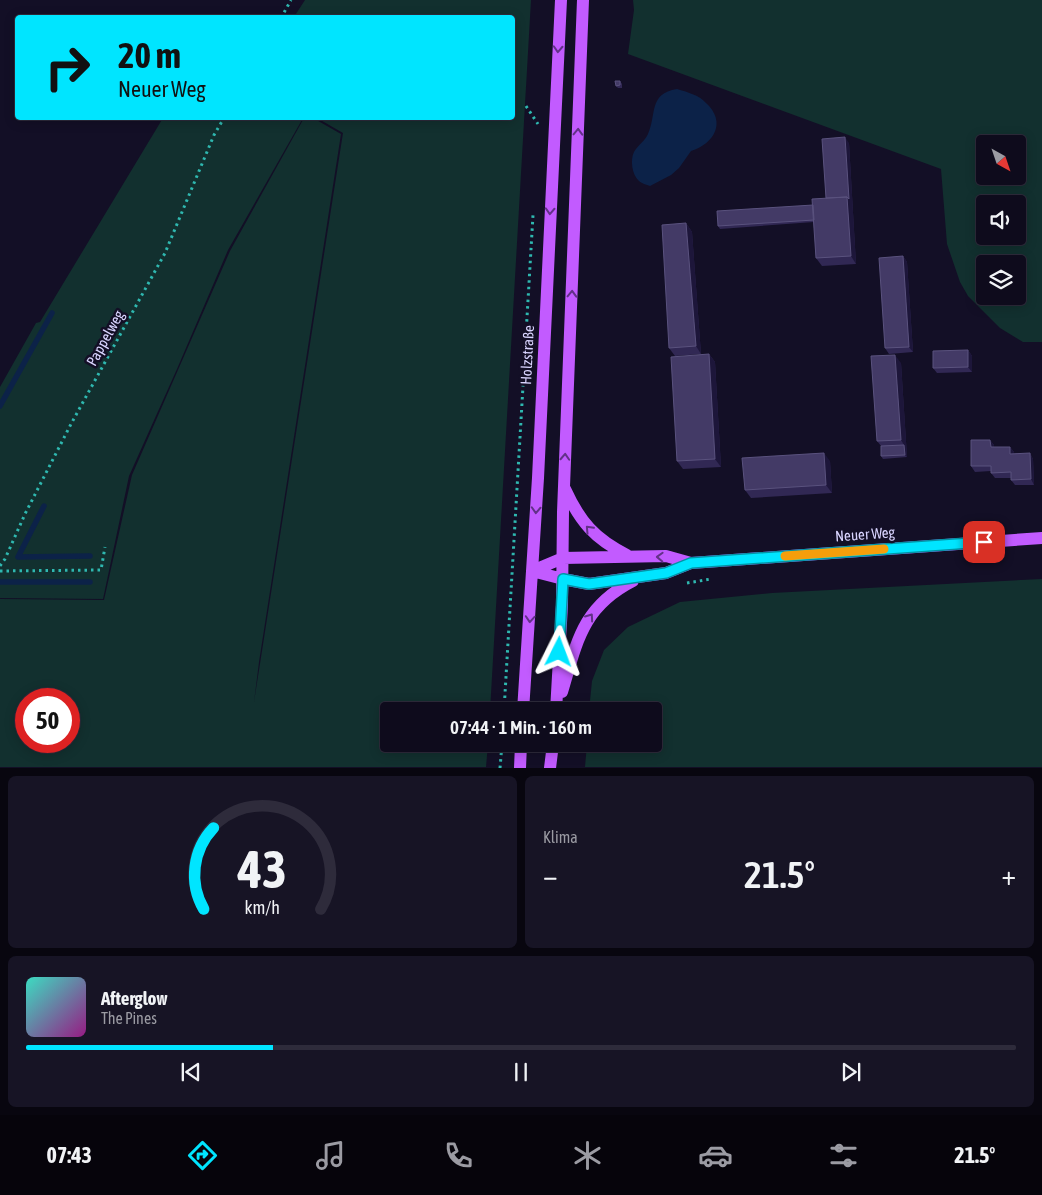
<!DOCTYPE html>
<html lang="de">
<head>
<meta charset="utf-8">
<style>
  body { margin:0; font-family:"Asap Condensed",sans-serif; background:#171425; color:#f1f3f6; height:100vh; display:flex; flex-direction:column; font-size:19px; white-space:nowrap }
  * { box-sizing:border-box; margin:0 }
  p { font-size:16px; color:#9b9ba3 }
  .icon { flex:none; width:28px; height:28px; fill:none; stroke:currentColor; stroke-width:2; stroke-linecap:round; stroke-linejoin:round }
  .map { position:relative; height:768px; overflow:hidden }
  .sheet { display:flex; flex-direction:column; gap:8px; padding:8px; background:#08060f; flex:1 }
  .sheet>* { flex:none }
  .hud { position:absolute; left:15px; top:15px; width:500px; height:105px; border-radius:5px; box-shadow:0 2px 12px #0003,0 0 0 1px #2e2b3b; background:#00e5ff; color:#111; overflow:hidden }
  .needle { width:32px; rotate:140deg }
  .controls { position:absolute; left:976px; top:135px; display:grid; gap:10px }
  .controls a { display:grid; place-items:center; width:50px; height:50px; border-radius:5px; background:#0e0b1c; box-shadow:0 2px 12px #0003,0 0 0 1px #2e2b3b; font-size:25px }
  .speed { position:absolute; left:15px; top:688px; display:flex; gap:10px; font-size:25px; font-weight:700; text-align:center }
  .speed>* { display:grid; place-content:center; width:65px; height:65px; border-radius:50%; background:#0e0b1c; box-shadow:0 2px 12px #0003,0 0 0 1px #2e2b3b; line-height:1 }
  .speed .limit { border:8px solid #d22; background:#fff; color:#111 }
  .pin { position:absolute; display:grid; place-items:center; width:42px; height:42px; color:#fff; margin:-21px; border-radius:10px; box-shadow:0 2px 8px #0006 }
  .me { position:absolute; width:55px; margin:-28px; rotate:3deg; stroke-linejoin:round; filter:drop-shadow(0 0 4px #0008) }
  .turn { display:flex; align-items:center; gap:18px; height:105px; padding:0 20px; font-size:22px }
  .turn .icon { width:65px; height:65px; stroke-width:2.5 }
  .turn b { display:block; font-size:35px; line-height:42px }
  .big { font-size:38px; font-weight:600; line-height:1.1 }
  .sheet .widget { flex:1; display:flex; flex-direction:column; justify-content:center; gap:8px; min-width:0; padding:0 18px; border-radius:8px; background:#171425 }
  .sheet .dial { align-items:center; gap:0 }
  .dial svg { height:130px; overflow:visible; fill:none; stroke:#2e2b3b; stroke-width:7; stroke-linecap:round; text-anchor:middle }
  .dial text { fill:#f1f3f6; stroke:none }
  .song { display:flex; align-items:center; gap:15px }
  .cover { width:60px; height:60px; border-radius:8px; background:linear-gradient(135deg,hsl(170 70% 55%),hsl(310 70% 35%)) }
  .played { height:5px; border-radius:2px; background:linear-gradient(90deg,#00e5ff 25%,#2e2b3b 25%) }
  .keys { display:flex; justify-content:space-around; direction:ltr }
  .heat { display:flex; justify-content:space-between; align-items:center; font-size:28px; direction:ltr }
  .sheet .tiles { flex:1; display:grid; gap:8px; grid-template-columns:1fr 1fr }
  .widget:last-child { grid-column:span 2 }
  .trip { position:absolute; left:380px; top:702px; width:282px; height:50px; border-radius:5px; background:#0e0b1c; box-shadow:0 2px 12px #0003,0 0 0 1px #2e2b3b; font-weight:600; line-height:50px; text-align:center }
  .dock { display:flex; height:80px; justify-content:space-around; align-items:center; background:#06040b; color:#9b9ba3 }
  .dock .icon { width:35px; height:35px }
  .dock .selected { color:#00e5ff }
  .dock b { font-size:22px; color:#f1f3f6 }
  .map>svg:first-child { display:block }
  .green { fill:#12302f; fill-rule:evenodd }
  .water { fill:#0c2248 }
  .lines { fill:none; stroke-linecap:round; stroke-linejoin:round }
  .stream { stroke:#0c2248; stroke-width:5.5 }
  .path { stroke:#2fb8b0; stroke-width:3; stroke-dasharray:2.5 4; stroke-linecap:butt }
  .major { stroke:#c25bff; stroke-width:12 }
  .wall { fill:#312854 }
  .shaded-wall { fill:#1d163a }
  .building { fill:#433a66; stroke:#5a527e }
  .oneway { stroke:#623188 }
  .route-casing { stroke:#0095a6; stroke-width:12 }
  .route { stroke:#00e5ff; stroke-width:9 }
  .slow { stroke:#f59e0b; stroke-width:9 }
  .labels { text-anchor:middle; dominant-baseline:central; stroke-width:5; stroke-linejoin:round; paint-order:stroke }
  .street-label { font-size:15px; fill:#d9d4ff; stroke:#130f26 }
</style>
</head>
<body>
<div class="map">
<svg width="1042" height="768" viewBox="0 0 1042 768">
  <rect width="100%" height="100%" fill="#130f26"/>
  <!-- green -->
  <path class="green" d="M305,0H531L490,711H389V744H488L486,767H0V599L104,600L132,475L230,251L304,118H313L341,134L259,662L254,702L343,133L317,118H512V18L294,17ZM26,699H69V741H26Z
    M633,0H1042V342H1023L1000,328L968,296L960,282L947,244L941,169L628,54L634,10ZM985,144H1018V176H985ZM985,204H1018V236H985ZM985,264H1018V296H985Z
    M163,118H303L228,250L177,369L129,476L103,599L0,598V387L36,323L40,322Z
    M1042,579V767H585L587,744H654V711H589L592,681L604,650L628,627L680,602L772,593Z"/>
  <!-- water -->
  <path class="water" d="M677,89C687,92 699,95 706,103C727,122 714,144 691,151L679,168L671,175L650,186C647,185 641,183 639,181C632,175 630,160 634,152C638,145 645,141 648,134C657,114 648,94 677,89Z"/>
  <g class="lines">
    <!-- stream -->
    <path class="stream" d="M0,406L52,313
      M44,506L18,557L90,556
      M0,582H90"/>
    <!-- path -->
    <path class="path" d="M281,18L291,0
      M526,106L538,124
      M0,566L5,559L25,514L71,424L165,253L214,135L224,118
      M0,571L101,570L105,547
      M687,583L711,579
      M504,711L533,215
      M500,768L502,744"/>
    <!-- major -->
    <path class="major" d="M565,489C580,522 595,539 627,555
      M532,571L563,579L589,584L666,573L691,563L1042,538
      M532,571L563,558L666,556L691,563
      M562,692C577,642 582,607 633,581
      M523,711L538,478L561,0
      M556,711L562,605L563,512L583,0
      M520,768L521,744
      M550,768L553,744"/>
  </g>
  <!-- wall -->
  <path class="wall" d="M620,81L622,84V88H618L616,86Z
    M849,143L856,264L822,266L816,258L814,222L720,229L718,226L813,205L826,198Z
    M686,223L692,232L701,354L675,356L669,348Z
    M903,256L907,262L913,352L889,354L885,348Z
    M968,350L972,356V372L937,373L933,368Z
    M709,354L715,362L721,467L683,469L677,461Z
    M901,363L907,457L883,459L881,456V446L877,441Z
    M990,440L994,445V447H1010L1014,452V454L1030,453L1033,459L1034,485H1015L1011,480V478H995L991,473V471L975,472L971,466Z
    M830,461L832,493L751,498L745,490Z"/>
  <!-- shaded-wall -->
  <path class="shaded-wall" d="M845,137L849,143L856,264L851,256L847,197Z
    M686,223L692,232L701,354L696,346Z
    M903,256L907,262L913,352L909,347Z
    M968,350L972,356V372L968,367Z
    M709,354L715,362L721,467L715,459Z
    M895,355L901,363L907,457L905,455L904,445L901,440Z
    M990,440L994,445V453L991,447Z
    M1010,447L1014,452V460L1010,454Z
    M824,453L830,461L832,493L826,485Z
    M1030,453L1033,459L1034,485L1031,479Z"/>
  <!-- building -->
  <path class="building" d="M615,81H620V85L616,86Z
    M845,137L849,199L847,197L826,198L822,139Z
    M847,197L851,256L816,258L812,199Z
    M813,205L814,220L718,226L717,211Z
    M686,223L696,346L669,348L662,225Z
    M903,256L909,347L885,348L879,258Z
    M968,350V367L933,368V351Z
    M709,354L715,459L677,461L671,357Z
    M895,355L901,440L877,441L871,356Z
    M971,440H990L991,447H1010V454L1030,453L1031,479L1011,480V472L991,473V466H971Z
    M904,445L905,455L881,456V446Z
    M824,453L826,485L745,490L742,458Z"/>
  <!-- one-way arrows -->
  <defs><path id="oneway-chevron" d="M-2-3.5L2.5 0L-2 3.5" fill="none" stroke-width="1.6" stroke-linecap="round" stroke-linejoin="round" transform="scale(1.25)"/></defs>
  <g class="oneway">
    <use href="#oneway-chevron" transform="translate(558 49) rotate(93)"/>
    <use href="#oneway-chevron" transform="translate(578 132) rotate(-88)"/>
    <use href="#oneway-chevron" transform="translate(550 211) rotate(93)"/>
    <use href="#oneway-chevron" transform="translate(572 294) rotate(-88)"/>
    <use href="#oneway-chevron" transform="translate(565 457) rotate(-87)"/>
    <use href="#oneway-chevron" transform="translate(536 510) rotate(93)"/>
    <use href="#oneway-chevron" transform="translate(589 529) rotate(-133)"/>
    <use href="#oneway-chevron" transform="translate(660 557) rotate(-178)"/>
    <use href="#oneway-chevron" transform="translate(590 617) rotate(-55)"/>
    <use href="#oneway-chevron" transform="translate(530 619) rotate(94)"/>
  </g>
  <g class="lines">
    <defs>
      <path id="route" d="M559,652L563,579L589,584L666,573L691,563L984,542"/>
    </defs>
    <!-- route casing -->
    <use href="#route" class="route-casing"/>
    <!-- route -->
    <use href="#route" class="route"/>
    <!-- slow -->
    <path class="slow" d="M785,556L884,549"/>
  </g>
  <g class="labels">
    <!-- street labels -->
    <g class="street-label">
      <text transform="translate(105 338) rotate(-61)">Pappelweg</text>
      <text transform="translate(527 355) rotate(-87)">Holzstraße</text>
      <text transform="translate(865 534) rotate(-4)">Neuer Weg</text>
    </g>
  </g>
</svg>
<div class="controls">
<a><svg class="needle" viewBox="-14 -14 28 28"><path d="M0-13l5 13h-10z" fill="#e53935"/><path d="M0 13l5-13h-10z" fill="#9b9ba3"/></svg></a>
<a><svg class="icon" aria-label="sound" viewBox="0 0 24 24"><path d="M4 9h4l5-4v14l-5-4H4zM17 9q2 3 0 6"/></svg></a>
<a><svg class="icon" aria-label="layers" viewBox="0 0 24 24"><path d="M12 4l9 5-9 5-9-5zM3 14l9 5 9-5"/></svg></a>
</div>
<div class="speed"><div class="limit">50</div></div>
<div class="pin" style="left:984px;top:542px;background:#d93025"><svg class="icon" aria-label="arrive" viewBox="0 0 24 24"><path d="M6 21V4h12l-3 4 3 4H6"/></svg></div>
<svg class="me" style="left:559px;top:652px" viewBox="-20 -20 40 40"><path d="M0-17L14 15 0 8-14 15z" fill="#00e5ff" stroke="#fff" stroke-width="4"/></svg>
<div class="trip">07:44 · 1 Min. · 160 m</div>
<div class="hud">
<div class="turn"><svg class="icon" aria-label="right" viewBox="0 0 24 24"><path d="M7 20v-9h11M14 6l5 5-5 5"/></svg><div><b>20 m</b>Neuer Weg</div></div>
</div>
</div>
<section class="sheet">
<div class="tiles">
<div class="widget dial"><svg viewBox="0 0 100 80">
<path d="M14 69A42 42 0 1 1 86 69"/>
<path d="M14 69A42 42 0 0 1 20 19" stroke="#00e5ff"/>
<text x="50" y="56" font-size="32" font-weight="700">43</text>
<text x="50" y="72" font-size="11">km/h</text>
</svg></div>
<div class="widget"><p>Klima</p>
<div class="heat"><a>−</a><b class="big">21.5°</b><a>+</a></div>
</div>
<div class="widget">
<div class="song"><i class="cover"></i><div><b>Afterglow</b><p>The Pines</p></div></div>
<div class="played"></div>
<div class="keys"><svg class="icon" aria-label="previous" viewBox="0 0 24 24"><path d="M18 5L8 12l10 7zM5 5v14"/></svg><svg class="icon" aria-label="pause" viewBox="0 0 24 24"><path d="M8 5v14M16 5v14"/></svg><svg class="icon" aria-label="next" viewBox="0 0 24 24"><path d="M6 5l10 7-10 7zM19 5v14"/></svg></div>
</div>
</div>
</section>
<nav class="dock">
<b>07:43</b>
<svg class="icon selected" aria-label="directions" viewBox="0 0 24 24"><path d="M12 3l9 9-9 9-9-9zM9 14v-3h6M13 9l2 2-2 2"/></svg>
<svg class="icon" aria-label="music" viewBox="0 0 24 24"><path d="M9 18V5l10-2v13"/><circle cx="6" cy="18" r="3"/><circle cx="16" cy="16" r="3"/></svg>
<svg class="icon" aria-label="phone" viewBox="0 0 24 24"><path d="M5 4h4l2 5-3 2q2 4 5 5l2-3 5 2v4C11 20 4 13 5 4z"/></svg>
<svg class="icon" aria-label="climate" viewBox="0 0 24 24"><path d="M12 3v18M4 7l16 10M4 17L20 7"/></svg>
<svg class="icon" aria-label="car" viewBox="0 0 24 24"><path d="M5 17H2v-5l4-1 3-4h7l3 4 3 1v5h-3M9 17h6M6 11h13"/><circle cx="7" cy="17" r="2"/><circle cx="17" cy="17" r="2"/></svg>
<svg class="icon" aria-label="filters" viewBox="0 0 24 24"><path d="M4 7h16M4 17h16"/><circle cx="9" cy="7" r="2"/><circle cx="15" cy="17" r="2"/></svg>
<b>21.5°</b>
</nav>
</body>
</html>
